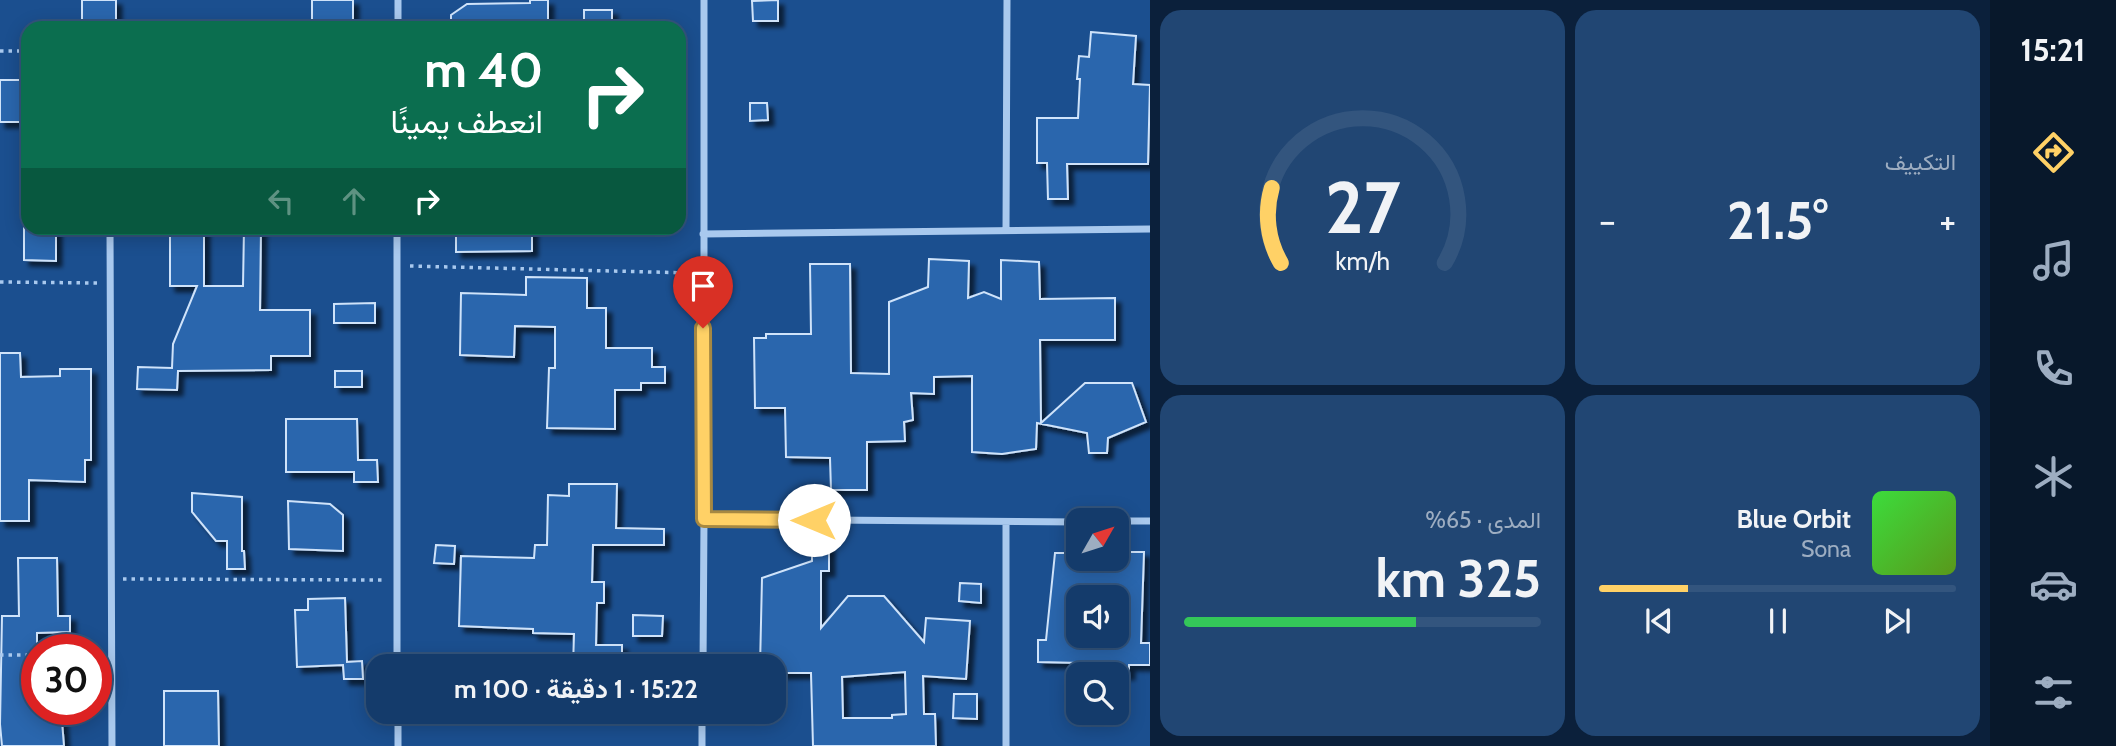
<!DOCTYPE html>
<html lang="ar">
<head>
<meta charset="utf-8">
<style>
  body { margin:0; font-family:Cabin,Vazirmatn,sans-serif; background:#214673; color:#f1f3f6; direction:rtl; height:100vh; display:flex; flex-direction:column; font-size:26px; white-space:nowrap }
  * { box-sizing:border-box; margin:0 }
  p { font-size:23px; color:#9dadc1 }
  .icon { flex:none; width:38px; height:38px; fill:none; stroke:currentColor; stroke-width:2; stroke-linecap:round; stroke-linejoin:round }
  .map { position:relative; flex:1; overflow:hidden; direction:ltr }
  .side { display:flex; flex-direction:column; gap:10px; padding:10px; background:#0b203b; width:840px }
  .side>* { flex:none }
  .guide { position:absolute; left:21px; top:21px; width:665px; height:214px; border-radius:21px; box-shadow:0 4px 18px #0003,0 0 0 2px #33557e; direction:rtl; background:#0b6e4f; color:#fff; overflow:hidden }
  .needle { width:46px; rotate:51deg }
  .tools { position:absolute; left:1066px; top:508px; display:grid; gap:14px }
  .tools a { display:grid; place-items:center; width:63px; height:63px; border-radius:14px; background:#143b6b; box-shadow:0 4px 18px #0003,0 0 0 2px #33557e; font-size:35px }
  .speed { position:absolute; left:21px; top:634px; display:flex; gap:14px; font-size:35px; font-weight:700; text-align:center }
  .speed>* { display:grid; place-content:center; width:91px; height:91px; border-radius:50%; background:#143b6b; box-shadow:0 4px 18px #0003,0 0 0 2px #33557e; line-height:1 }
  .speed .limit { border:10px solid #d22; background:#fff; color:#111 }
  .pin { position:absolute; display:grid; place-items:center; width:60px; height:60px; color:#fff; margin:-72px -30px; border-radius:50% 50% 50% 0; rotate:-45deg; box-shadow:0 0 7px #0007 }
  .pin .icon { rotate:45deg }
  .me { position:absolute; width:77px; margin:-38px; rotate:270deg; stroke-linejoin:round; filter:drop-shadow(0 0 5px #0008) }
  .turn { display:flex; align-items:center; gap:24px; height:147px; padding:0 28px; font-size:32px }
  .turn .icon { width:91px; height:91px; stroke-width:2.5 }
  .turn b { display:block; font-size:49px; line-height:60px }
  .lanes { display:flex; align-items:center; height:66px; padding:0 28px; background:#0003; justify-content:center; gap:35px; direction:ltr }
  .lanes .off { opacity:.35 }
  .big { font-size:52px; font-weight:700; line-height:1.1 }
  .side .card { flex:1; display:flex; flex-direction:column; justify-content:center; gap:10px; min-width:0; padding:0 24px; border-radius:21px; background:#214673 }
  .side .dial { align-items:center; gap:0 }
  .dial svg { height:182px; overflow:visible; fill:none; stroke:#33557e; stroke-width:7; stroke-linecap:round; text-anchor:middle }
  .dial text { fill:#f1f3f6; stroke:none }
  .song { display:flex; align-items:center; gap:21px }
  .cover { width:84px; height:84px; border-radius:10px; background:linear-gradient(135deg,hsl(120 70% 55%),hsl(90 70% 35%)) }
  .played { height:7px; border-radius:4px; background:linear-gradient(90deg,#ffd166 25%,#33557e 25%) }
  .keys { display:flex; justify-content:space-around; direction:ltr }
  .heat { display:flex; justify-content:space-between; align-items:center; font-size:38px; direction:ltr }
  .charge { height:10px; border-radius:5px; background:linear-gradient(90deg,#34c759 65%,#33557e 0) }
  .side .tiles { flex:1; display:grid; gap:10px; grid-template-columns:repeat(2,1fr) }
  .trip { position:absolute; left:366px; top:654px; width:420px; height:70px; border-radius:21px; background:#143b6b; box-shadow:0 4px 18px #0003,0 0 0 2px #33557e; font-weight:700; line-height:70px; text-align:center; direction:rtl }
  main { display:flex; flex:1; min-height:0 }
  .tabs { display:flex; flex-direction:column; width:126px; justify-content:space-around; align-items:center; background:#08182b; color:#9dadc1 }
  .tabs .icon { width:49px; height:49px }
  .tabs .selected { color:#ffd166 }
  .tabs b { font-size:32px; color:#f1f3f6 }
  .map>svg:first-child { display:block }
  .building { fill:#2a66ad; stroke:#cfe3fa; stroke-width:2; fill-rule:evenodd; filter:url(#shadow) }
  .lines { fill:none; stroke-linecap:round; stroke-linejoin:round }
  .path { stroke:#a9c9ee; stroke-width:3.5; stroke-dasharray:3.5 5; stroke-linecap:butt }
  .minor { stroke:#a9c9ee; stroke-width:7 }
  .route-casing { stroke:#a68842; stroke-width:18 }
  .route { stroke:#ffd166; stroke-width:12 }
</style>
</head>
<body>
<main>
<nav class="tabs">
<b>15:21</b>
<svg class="icon selected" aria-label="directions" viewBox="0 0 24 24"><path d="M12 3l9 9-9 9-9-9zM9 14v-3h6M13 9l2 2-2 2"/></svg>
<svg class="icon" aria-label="music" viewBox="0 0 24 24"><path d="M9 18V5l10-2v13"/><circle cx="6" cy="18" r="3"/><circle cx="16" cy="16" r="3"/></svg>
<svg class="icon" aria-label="phone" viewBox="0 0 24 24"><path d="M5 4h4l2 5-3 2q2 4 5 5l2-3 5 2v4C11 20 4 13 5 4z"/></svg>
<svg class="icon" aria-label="climate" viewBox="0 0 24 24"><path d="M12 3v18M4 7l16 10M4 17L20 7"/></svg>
<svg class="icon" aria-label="car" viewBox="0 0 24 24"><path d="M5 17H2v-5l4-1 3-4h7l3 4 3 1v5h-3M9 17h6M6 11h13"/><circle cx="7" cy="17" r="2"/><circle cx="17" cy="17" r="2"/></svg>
<svg class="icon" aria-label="filters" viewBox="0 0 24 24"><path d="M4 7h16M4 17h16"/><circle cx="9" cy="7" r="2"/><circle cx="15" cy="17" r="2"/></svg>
</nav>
<section class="side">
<div class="tiles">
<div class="card"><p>التكييف</p>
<div class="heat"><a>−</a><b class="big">21.5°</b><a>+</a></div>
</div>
<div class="card dial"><svg viewBox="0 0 100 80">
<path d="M14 69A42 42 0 1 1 86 69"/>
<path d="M14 69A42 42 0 0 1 10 36" stroke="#ffd166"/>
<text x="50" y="56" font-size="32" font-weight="700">27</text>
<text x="50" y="72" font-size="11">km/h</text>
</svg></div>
<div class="card">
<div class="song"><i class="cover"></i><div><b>Blue Orbit</b><p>Sona</p></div></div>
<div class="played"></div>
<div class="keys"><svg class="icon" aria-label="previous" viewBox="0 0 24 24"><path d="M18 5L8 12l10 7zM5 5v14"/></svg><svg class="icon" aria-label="pause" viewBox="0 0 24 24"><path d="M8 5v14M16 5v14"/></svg><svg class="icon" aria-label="next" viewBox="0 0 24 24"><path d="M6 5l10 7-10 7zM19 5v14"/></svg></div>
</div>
<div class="card"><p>المدى · 65%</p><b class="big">325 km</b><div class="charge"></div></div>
</div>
</section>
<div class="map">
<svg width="1150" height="746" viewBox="0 0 1150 746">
  <defs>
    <filter id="shadow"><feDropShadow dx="5.5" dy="5.5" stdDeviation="2" flood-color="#0009"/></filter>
  </defs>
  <rect width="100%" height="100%" fill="#1b4f8f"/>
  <!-- building -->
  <path class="building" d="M82,0H116V28H82Z
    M312,0H353V28H312Z
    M530,0H548V28H451V15L467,4L530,3Z
    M778,0V21H753L752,1Z
    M584,10H612V28H584Z
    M1091,32L1136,36L1133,84L1150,85L1148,164H1067L1068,199H1048L1047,163H1037V118H1078L1080,79H1077L1079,56L1089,57Z
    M0,80H28V122H0Z
    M750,103H767L768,120L750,121Z
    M24,228H56V261L24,260Z
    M170,228H204V286H243L244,228H261L260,310H310V356H271V370L178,371L177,390L137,389L138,367L172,368L173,344L197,286H170Z
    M456,228H532V251L456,252Z
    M929,259L969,261L968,298L984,292L1001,299V260L1039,262L1040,299L1115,298V340H1040L1041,423L1085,383H1132L1146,422L1108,438L1107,453H1089L1087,433L1037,423L1036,449L1002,454L972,452V376L934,377V394L911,393L913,420L904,422L905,441L867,442V490H831L830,458L786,457L785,408H755L754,338H766V334H811L810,264H850L851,373L889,374V302L928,287Z
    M526,277L587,278V308H606V348H652V367H665V383H641V390H615V429L547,428L549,368H555V327L515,326L514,357L460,355L461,293L526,295Z
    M375,303V323H334V304Z
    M0,353H20L21,377L60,376V369H91V460H85V482L29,480V521H0Z
    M335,371H362V387H335Z
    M286,419H357L358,460H377L378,482H354V472H286Z
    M569,484H617L616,528L664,529V545H593L592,582H604V603H597L596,645H622V667H573L574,634L533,633V629L459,626L461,556L534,558L535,545H547L548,495L569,496Z
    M192,493L242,497V551H244L245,569H227V541H216L192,512Z
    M288,501L330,504L343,515V551L289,549Z
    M436,545L455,546L454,564L434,563Z
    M812,546H829V571H821V628L848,596H884L924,642L926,618L970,621L966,679L923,676L924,714H935L936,746H813L811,673H774V667H760L762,578L812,561ZM905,672L906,714L892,715V718H843L842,677Z
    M1116,552H1144L1141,643H1150V665H1129V674H1081V663L1038,662V640H1046L1055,553H1078V558H1116ZM1078,597H1116V642L1078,641Z
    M18,558H57L58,616H70V632L37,633V709H61L64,746H2L0,724L2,616H19Z
    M960,583L981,584V603L959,601Z
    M345,598L347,662L362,661L363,679H344L343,665L297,667L295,610H308V599Z
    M633,615L663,616L662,636H633Z
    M164,691H218L219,746H164Z
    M954,694H977V719L953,718Z"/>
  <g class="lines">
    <!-- path -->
    <path class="path" d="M0,51H28
      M410,266L692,273
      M0,282L97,283
      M123,579L385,580
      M0,655H37"/>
    <!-- minor -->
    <path class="minor" d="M398,28V0
      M110,228L112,746
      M397,228V667
      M1006,230L1007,0
      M703,234L1150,229
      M704,519L1078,522
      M1116,521H1150
      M703,667L704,519V0
      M398,712V746
      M702,746V712
      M1006,746V522"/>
  </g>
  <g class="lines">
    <defs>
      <path id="route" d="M703,328L704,519L814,520"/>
    </defs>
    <!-- route casing -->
    <use href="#route" class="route-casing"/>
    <!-- route -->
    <use href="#route" class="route"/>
  </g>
</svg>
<div class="tools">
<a><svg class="needle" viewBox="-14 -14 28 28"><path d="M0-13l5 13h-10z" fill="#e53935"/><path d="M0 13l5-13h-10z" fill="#9dadc1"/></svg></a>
<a><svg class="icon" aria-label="sound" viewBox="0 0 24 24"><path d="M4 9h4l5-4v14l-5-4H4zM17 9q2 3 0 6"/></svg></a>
<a><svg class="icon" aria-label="search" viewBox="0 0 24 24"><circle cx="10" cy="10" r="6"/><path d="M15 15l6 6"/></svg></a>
</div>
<div class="speed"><div class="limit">30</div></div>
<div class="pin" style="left:703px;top:328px;background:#d93025"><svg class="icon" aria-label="arrive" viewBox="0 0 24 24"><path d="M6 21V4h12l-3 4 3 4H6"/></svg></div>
<svg class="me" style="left:814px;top:520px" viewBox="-20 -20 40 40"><circle r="19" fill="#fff"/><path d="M0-13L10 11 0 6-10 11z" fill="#ffd166"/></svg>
<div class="trip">15:22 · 1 دقيقة · 100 m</div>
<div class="guide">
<div class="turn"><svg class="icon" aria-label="right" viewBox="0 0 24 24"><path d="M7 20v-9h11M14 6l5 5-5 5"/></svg><div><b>40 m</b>انعطف يمينًا</div></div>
<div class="lanes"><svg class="icon off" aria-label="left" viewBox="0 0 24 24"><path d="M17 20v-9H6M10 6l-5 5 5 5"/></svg><svg class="icon off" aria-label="ahead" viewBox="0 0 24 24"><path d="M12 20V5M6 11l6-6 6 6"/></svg><svg class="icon" aria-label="right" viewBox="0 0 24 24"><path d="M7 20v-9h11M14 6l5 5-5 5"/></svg></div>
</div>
</div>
</main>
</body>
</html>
